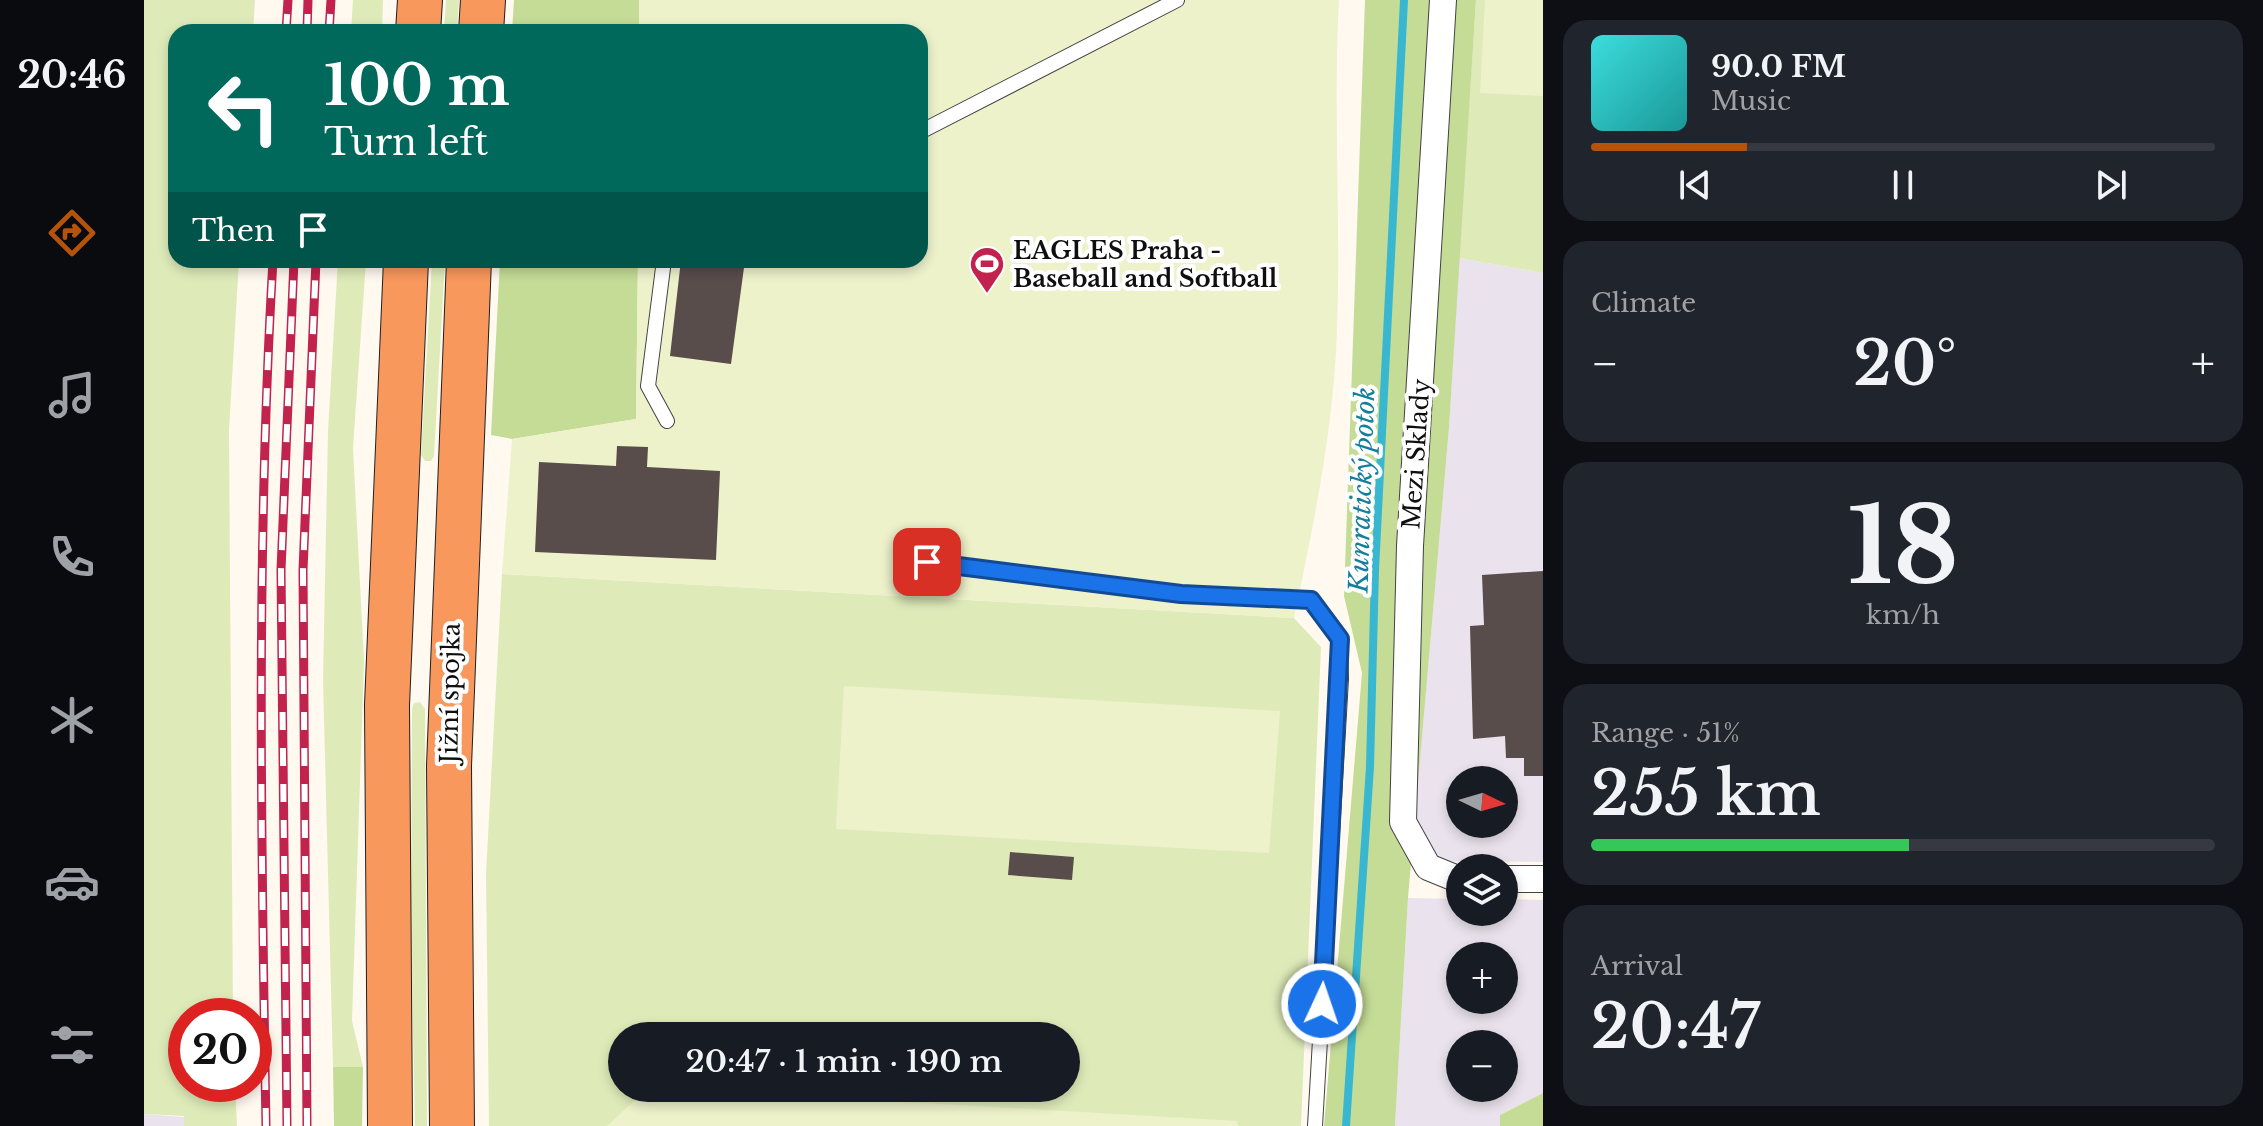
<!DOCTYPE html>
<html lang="en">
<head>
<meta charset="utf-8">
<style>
  body { margin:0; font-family:"Libre Baskerville",serif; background:#20242c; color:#f1f3f6; height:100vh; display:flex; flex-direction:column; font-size:30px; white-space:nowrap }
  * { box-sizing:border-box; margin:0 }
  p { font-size:26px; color:#9ea1a6 }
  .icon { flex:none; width:44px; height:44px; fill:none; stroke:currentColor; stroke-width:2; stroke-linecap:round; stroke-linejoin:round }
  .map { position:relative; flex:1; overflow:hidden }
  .sheet { display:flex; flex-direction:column; gap:20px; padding:20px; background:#0d0f14; width:720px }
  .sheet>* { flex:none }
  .banner { position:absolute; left:24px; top:24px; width:760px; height:244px; border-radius:24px; box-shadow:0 4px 12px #0003; background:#00695c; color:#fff; overflow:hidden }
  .needle { width:52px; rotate:95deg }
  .buttons { position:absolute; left:1302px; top:766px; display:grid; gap:16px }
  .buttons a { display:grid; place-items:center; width:72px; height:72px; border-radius:50%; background:#171b24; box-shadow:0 4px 12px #0003; font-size:40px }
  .speed { position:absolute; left:24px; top:998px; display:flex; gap:16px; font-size:40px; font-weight:700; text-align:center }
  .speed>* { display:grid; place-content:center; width:104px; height:104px; border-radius:50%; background:#171b24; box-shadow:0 4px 12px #0003; line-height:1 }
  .speed .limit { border:12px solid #d22; background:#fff; color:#111 }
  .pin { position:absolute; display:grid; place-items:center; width:68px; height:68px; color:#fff; margin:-34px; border-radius:16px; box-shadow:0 4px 12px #0006 }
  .me { position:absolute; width:88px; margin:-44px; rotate:3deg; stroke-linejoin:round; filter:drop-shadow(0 0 6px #0008) }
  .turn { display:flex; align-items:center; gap:28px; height:168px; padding:0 24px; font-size:36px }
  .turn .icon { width:104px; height:104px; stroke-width:2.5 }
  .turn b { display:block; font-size:56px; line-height:68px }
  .then { display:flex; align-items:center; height:76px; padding:0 24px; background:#0003; gap:16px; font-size:30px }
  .big { font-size:60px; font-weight:600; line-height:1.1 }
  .sheet .tile { flex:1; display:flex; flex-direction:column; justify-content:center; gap:12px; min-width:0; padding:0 28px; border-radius:24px; background:#20242c }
  .sheet .dial { align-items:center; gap:0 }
  .dial b { font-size:104px; line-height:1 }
  .song { display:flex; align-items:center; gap:24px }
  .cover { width:96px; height:96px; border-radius:12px; background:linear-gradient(135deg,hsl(180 70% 55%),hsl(180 70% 35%)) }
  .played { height:8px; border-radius:4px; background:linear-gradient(90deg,#b45309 25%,#363941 25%) }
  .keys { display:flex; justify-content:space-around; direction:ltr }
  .heat { display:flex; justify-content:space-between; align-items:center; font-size:44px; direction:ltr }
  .charge { height:12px; border-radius:6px; background:linear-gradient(90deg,#34c759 51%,#363941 0) }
  .trip { position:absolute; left:464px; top:1022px; width:472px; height:80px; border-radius:40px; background:#171b24; box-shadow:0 4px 12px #0003; font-weight:600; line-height:80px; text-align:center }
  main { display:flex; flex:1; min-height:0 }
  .tab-bar { display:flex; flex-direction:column; width:144px; justify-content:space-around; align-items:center; background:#090b0e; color:#9ea1a6 }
  .tab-bar .icon { width:56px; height:56px }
  .tab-bar .active { color:#b45309 }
  .tab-bar b { font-size:36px; color:#f1f3f6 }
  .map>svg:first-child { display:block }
  .industrial { fill:#eae3ed; fill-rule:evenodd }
  .green { fill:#deebb9; fill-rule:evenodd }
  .forest { fill:#c5dc97 }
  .pitch { fill:#edf2cb }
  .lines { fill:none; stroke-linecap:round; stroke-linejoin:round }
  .stream { stroke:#39b6d0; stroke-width:8 }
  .building { fill:#584d4b }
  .service-casing { stroke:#424242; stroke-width:16 }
  .minor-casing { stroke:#424242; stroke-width:28 }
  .trunk-casing { stroke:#202020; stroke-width:46 }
  .service { stroke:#fff; stroke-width:14 }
  .minor { stroke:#fff; stroke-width:26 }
  .trunk { stroke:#f9985d; stroke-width:44 }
  .rail-casing { stroke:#c2234e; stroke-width:9 }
  .rail { stroke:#fff; stroke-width:6; stroke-dasharray:18; stroke-linecap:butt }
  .route-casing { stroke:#114b97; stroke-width:20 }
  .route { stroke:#1a73e8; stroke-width:14 }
  .labels { text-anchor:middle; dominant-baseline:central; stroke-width:8; stroke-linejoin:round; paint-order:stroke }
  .poi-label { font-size:24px; font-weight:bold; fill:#0f0f0f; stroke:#fff; text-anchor:start }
  .street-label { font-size:24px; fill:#0f0f0f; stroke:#fff }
  .water-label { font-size:26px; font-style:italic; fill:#147f9d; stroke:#fff }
</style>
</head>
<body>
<main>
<nav class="tab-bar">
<b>20:46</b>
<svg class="icon active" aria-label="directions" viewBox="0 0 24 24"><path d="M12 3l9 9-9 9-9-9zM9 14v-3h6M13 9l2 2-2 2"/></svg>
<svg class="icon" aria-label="music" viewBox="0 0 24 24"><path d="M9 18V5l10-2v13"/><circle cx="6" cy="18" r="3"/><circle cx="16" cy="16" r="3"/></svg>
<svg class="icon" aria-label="phone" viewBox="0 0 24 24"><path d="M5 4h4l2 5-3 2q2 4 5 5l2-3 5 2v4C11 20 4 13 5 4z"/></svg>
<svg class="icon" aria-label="climate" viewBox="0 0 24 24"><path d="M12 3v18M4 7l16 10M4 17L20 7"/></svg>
<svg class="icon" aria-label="car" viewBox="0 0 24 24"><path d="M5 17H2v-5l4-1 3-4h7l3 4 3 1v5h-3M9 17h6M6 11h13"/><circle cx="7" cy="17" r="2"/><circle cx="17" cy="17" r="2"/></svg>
<svg class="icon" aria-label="filters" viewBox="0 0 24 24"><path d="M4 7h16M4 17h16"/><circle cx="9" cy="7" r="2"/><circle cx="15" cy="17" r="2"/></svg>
</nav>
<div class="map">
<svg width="1399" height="1126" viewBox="0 0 1399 1126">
  <rect width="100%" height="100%" fill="#fff9f0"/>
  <!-- industrial -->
  <path class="industrial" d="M1315,258L1399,273V862L1267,861L1305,428ZM1316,780H1360V824H1316Z
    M1264,898L1316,899V912H1360V899L1399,900V1093L1356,1115V1126H1251ZM1316,956H1360V1000H1316ZM1316,1044H1360V1088H1316Z
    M0,1114L40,1117V1126H0Z"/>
  <!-- green -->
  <path class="green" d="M0,0H111L109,32H32V260H95L85,430L89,1016H42V1084H91L93,1126H40V1116L0,1114Z
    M209,0H239L238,32H207Z
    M302,0H315L313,32H300Z
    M1332,0H1399V273L1315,258Z
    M194,260H222L209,448L220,661L208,1021L219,1067H189L179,680L184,431Z
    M288,260H301L290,456L287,461H281L277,455Z
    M358,574L1150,618L1177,647L1157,1126H345L342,874ZM478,1036H922V1088H478Z
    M276,702L281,709L283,1126H271L267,938L268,709L270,703Z"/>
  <!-- forest -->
  <path class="forest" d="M370,0H495V32H368Z
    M1221,0H1332L1305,428L1264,898L1251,1126H1180L1218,673L1200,596Z
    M356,260H494L492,419L368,439L347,435Z
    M189,1067H219L218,1126H190Z
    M1399,1093V1126H1356V1115Z"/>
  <!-- pitch -->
  <path class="pitch" d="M495,0H1195C1189,110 1197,219 1193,329C1190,428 1170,522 1150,618L358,574L368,439L492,419L494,260H776V32H495Z
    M1341,0H1399V96L1336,93Z
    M700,686L1136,711L1125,853L692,829Z
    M516,1088L1093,1121L1094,1126H463L489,1102Z"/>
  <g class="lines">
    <!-- stream -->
    <path class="stream" d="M1202,1126L1226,767L1231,570L1260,0"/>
  </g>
  <!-- building -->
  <path class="building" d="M537,260H601L587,364L526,356Z
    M473,446L504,447L503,467L576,471L572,560L391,552L395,462L472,466Z
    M1399,571V776H1380V758H1362L1361,736L1329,739L1326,626L1340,625L1338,575Z
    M866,852L930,857L928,880L864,875Z"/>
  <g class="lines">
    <defs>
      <path id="service" d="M776,132L1033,0
        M520,260L504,386L523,421
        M783,562L1037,594L1167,600L1196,639L1197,679L1171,1126"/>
      <path id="minor" d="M1299,0L1266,546L1259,822L1284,867L1316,880
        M1360,879H1399"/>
      <path id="trunk" d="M274,32L276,0
        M337,32L339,0
        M246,1126L243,705L262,260
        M308,1126L305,766L325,260"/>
    </defs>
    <!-- service casing -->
    <use href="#service" class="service-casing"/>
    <!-- minor casing -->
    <use href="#minor" class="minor-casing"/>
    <!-- trunk casing -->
    <use href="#trunk" class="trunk-casing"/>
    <!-- service -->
    <use href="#service" class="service"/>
    <!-- minor -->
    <use href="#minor" class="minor"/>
    <!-- trunk -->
    <use href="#trunk" class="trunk"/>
    <defs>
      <path id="rail" d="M142,32L144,0
        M163,32L164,0
        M185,32L187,0
        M122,1126C117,837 112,549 129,260
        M143,1126L137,570L150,260
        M163,1126L159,570L172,260"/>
    </defs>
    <!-- rail casing -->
    <use href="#rail" class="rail-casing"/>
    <!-- rail -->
    <use href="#rail" class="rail"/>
  </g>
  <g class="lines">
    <defs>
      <path id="route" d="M783,562L1037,594L1167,600L1196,639L1178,1004"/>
    </defs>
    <!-- route casing -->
    <use href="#route" class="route-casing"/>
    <!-- route -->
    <use href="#route" class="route"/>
  </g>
  <!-- icons -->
  <defs>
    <symbol id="stadium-pin" viewBox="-11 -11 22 30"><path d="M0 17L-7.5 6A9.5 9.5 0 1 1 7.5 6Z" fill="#c2234e" stroke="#fff"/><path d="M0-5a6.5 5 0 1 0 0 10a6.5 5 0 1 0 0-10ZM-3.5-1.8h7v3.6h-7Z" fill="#fff"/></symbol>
  </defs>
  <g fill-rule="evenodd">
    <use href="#stadium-pin" x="823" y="244" width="40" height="54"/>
  </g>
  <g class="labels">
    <!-- poi labels -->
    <g class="poi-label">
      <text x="869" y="250">EAGLES Praha -<tspan x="869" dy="28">Baseball and Softball</tspan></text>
    </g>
    <!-- street labels -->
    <g class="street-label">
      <text transform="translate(1272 454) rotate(-86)">Mezi Sklady</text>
      <text transform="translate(306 693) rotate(-89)">Jižní spojka</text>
    </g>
    <!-- water labels -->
    <g class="water-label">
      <text transform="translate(1218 490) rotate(-88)">Kunratický potok</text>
    </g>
  </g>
</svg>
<div class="buttons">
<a><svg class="needle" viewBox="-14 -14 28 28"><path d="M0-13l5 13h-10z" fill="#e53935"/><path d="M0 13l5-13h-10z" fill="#9ea1a6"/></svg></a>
<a><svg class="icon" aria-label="layers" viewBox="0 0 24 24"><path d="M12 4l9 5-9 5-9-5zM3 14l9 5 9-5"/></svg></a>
<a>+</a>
<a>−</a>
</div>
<div class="speed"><div class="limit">20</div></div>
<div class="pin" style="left:783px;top:562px;background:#d93025"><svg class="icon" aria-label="arrive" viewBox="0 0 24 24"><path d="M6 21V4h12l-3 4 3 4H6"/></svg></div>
<svg class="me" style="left:1178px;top:1004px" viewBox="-20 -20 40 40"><circle r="17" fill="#1a73e8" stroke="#fff" stroke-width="3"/><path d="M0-11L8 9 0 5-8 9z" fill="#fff"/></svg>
<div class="trip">20:47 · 1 min · 190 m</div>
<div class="banner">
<div class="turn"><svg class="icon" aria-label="left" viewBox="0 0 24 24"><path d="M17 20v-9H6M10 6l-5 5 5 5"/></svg><div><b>100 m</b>Turn left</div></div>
<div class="then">Then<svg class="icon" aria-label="arrive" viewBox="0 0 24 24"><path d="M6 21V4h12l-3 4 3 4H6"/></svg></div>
</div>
</div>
<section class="sheet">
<div class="tile">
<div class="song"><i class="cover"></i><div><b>90.0 FM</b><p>Music</p></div></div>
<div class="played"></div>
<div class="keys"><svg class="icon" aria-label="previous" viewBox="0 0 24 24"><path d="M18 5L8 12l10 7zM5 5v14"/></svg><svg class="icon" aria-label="pause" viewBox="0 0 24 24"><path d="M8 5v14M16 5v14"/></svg><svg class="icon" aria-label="next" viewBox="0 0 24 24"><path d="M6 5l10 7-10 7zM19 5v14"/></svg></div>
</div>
<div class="tile"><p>Climate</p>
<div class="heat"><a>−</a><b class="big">20°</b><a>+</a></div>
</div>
<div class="tile dial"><b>18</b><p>km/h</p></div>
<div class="tile"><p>Range · 51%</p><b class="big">255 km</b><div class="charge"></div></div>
<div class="tile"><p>Arrival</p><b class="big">20:47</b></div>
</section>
</main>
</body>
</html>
